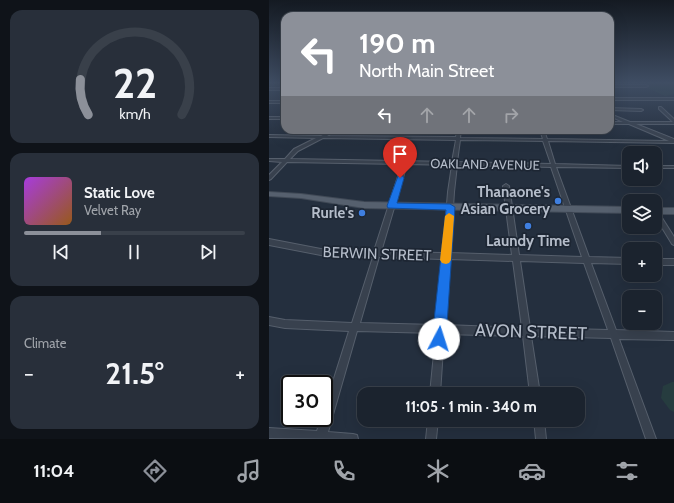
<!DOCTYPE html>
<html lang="en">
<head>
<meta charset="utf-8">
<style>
  body { margin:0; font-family:Cabin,sans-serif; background:#282f3a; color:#f1f3f6; height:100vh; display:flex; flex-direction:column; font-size:15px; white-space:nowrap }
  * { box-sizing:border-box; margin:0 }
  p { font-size:13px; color:#a0a4aa }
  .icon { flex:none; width:22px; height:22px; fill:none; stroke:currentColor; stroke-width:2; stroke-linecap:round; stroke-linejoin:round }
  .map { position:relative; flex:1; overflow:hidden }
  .details { display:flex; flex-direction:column; gap:10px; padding:10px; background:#0f1319; width:269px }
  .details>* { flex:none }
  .banner { position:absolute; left:12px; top:12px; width:333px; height:122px; border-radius:12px; box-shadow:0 4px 16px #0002,0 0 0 1px #39404a; background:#8c9099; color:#fff; overflow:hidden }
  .fabs { position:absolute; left:353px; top:146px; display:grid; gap:8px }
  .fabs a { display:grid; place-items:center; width:40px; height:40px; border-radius:8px; background:#1b232e; box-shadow:0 4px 16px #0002,0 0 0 1px #39404a; font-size:20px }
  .speed { position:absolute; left:12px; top:375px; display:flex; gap:8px; font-size:20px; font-weight:700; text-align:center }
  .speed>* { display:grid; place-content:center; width:52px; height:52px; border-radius:50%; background:#1b232e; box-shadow:0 4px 16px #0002,0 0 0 1px #39404a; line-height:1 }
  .speed .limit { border:2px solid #111; border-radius:6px; background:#fff; color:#111 }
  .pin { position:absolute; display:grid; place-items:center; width:34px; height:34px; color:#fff; margin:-41px -17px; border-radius:50% 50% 50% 0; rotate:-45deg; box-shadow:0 0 4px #0007 }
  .pin .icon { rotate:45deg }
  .me { position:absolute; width:44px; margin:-22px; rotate:5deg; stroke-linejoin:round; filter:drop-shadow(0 0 3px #0008) }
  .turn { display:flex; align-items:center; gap:14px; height:84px; padding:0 12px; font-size:18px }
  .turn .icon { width:52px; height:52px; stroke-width:2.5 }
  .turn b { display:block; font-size:28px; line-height:34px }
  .lanes { display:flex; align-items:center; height:38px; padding:0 12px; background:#0003; justify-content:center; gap:20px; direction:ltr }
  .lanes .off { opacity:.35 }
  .big { font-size:30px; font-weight:800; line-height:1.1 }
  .details .tile { flex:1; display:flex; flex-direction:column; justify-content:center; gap:6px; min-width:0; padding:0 14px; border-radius:12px; background:#282f3a }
  .details .dial { align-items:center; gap:0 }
  .dial svg { height:104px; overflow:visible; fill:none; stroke:#39404a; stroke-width:7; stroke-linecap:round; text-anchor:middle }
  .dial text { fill:#f1f3f6; stroke:none }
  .song { display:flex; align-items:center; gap:12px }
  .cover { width:48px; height:48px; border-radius:6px; background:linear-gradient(135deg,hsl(280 70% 55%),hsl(30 70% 35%)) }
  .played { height:4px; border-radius:2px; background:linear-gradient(90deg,#8c9099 35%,#39404a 35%) }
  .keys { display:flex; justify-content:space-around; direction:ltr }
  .heat { display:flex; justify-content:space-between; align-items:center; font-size:22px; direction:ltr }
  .trip { position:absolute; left:88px; top:387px; width:228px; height:40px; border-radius:12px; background:#1b232e; box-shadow:0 4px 16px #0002,0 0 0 1px #39404a; font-weight:800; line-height:40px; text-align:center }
  .tabs { display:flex; height:64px; justify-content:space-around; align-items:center; background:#0b0e12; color:#a0a4aa }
  .tabs .icon { width:28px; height:28px }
  .tabs .active { color:#8c9099 }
  .tabs b { font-size:18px; color:#f1f3f6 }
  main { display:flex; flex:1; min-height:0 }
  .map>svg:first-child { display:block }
  .green { fill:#263c3f }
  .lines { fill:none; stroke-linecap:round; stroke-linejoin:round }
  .minor-casing { stroke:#565f6c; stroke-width:2 }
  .major-casing { stroke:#414a57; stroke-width:2 }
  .minor { fill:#38414e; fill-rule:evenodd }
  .major { fill:#56606e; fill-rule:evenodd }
  .route { fill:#1a73e8; stroke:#114b97 }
  .slow { fill:#f59e0b }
  .shop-dot { fill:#3f7fe0; stroke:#1d2633; stroke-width:1.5 }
  .labels { text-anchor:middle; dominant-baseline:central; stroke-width:3.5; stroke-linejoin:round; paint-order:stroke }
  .far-street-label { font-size:13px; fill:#b4bcc9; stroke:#1d2633 }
  .poi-label { font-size:15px; font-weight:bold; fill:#b4bcc9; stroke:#1d2633; text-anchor:end }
  .street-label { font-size:15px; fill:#b4bcc9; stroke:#1d2633 }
  .near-street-label { font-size:18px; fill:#b4bcc9; stroke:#1d2633 }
</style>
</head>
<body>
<main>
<section class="details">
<div class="tile dial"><svg viewBox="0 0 100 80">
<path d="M14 69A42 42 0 1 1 86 69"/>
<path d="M14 69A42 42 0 0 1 8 42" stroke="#8c9099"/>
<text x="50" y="56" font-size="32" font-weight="700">22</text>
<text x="50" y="72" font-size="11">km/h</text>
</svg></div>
<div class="tile">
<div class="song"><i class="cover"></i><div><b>Static Love</b><p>Velvet Ray</p></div></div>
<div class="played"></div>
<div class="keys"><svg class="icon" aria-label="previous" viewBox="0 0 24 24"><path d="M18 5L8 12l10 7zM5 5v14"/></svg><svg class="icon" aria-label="pause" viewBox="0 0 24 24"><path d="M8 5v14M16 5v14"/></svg><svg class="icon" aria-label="next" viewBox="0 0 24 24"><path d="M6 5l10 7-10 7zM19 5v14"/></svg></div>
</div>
<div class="tile"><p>Climate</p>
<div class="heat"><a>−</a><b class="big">21.5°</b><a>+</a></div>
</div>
</section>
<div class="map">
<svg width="405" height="439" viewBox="0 0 405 439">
  <rect width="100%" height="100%" fill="#242f3e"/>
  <!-- green -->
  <path class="green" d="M377,83H405V94L396,96L378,88L380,86Z
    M403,382H405V412L401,410L392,398L394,386Z"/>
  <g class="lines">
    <defs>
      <path id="minor" d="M341,85H377L379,86L377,87H341Z
        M0,88H16V90H0Z
        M341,98H405V100H341Z
        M0,101H16V103H0Z
        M390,107H392L405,119V124H367L405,139V143L279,141L286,164L360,166V168L287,167L320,257L360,258V264L322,263L347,330L405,332V340L350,339L387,439H377L342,338L262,336L271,394H261L254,336L175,334L171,394H161L167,333L88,331L59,432L84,434L88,435L89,439L0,438V428L48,431L52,418H55V410L80,331L16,328L0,325V317L16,320L83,323L104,257L57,256L0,245V239L57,250L105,251L133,164L18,162L2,179L0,180V175L13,162L0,161V159H16L25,149L47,138L0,137V135L52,136L63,130H68L58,136L187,137L188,130H192L191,138L274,139L271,130H275L278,139L400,141L360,124H341V122H354L341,116V114L361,122H404L390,109ZM54,138L187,140L183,162L21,159L29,151ZM191,140L274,141L282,164L188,162ZM138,164L183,165L179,192L174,253L112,252ZM188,165L282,167L313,257L250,255L240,186L237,184L234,186L243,255L181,253L185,192ZM110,257L173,259L167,325L91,323ZM180,259L244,261L253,328L176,325ZM251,261L315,263L339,330L261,328Z
        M341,108L372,109L374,110L372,111L341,110Z
        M0,117H16V119H0Z
        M386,166H405V168H386Z
        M386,209L388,210L405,237V245L403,244L386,216Z
        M386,259H405V265H386Z
        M159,420H169L167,439H157Z
        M265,420H275L277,439H267Z"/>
      <path id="major" d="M0,192L32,194L95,202L360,207V213L95,208L32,198L0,196Z
        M386,208H405V214H386Z"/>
    </defs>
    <!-- minor casing -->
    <use href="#minor" class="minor-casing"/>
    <!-- major casing -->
    <use href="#major" class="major-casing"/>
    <!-- minor -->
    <use href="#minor" class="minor"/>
    <!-- major -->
    <use href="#major" class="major"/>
  </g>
  <!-- sky -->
  <linearGradient id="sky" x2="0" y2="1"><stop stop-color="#141a22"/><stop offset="0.57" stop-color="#3f4d63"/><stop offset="1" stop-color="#3f4d63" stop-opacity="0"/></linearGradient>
  <rect width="405" height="145" fill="url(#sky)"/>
  <!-- route -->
  <path class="route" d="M129,176H134L135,178L128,203L181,204L186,207L177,339L175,343L170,345L165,343L163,339L177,210L119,208L118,206Z"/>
  <!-- slow -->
  <path class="slow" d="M180,213L185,216L182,260L180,263L177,264L173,263L171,260L176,216Z"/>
  <!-- markers -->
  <g class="shop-dot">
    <circle cx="289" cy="201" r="4"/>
    <circle cx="93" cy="213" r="4"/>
    <circle cx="259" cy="226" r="4"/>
  </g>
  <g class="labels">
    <!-- far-street labels -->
    <g class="far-street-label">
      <text transform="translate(216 164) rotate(1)">OAKLAND AVENUE</text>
    </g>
    <!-- poi labels -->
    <g class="poi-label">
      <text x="281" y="192">Thanaone's<tspan x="281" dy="17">Asian Grocery</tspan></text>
      <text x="85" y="213">Rurle's</text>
      <text x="259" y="241" text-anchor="middle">Laundy Time</text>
    </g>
    <!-- street labels -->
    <g class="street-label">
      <text transform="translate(108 254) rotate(2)">BERWIN STREET</text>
    </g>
    <!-- near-street labels -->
    <g class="near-street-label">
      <text transform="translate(262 332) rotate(2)">AVON STREET</text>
    </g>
  </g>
</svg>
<div class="fabs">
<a><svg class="icon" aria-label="sound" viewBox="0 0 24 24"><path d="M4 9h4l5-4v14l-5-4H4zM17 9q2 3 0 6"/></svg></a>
<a><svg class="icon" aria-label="layers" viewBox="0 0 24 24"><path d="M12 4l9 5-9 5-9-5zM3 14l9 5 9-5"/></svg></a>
<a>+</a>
<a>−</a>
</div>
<div class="speed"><div class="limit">30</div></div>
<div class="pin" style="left:131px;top:178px;background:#d93025"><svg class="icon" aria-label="arrive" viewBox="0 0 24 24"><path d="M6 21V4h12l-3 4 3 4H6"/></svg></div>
<svg class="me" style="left:170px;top:339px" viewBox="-20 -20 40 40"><circle r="19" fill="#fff"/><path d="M0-13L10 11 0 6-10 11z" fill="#1a73e8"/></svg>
<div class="trip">11:05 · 1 min · 340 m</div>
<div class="banner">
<div class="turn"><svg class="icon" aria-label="left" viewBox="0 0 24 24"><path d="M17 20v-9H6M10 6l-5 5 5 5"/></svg><div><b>190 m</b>North Main Street</div></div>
<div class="lanes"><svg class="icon" aria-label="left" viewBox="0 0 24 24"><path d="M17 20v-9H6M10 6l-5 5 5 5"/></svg><svg class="icon off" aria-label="ahead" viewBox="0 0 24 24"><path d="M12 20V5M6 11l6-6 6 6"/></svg><svg class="icon off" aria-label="ahead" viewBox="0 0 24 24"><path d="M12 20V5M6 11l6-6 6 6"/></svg><svg class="icon off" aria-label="right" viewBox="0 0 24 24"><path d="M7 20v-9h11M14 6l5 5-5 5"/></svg></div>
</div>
</div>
</main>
<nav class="tabs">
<b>11:04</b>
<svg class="icon active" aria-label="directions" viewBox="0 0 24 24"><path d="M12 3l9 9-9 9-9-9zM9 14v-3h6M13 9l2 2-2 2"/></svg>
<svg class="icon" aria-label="music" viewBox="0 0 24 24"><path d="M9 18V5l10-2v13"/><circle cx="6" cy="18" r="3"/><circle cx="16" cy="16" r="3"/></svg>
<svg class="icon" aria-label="phone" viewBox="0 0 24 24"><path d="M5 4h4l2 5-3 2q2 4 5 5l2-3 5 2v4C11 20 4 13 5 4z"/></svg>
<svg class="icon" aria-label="climate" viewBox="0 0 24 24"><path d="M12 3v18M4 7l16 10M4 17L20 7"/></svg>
<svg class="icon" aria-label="car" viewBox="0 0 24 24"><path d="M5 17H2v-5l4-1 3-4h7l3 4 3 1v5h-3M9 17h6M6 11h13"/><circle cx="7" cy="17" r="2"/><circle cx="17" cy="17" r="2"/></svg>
<svg class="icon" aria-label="filters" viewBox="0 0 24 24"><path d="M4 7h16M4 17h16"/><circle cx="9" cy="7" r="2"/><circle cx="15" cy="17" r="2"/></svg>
</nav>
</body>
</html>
